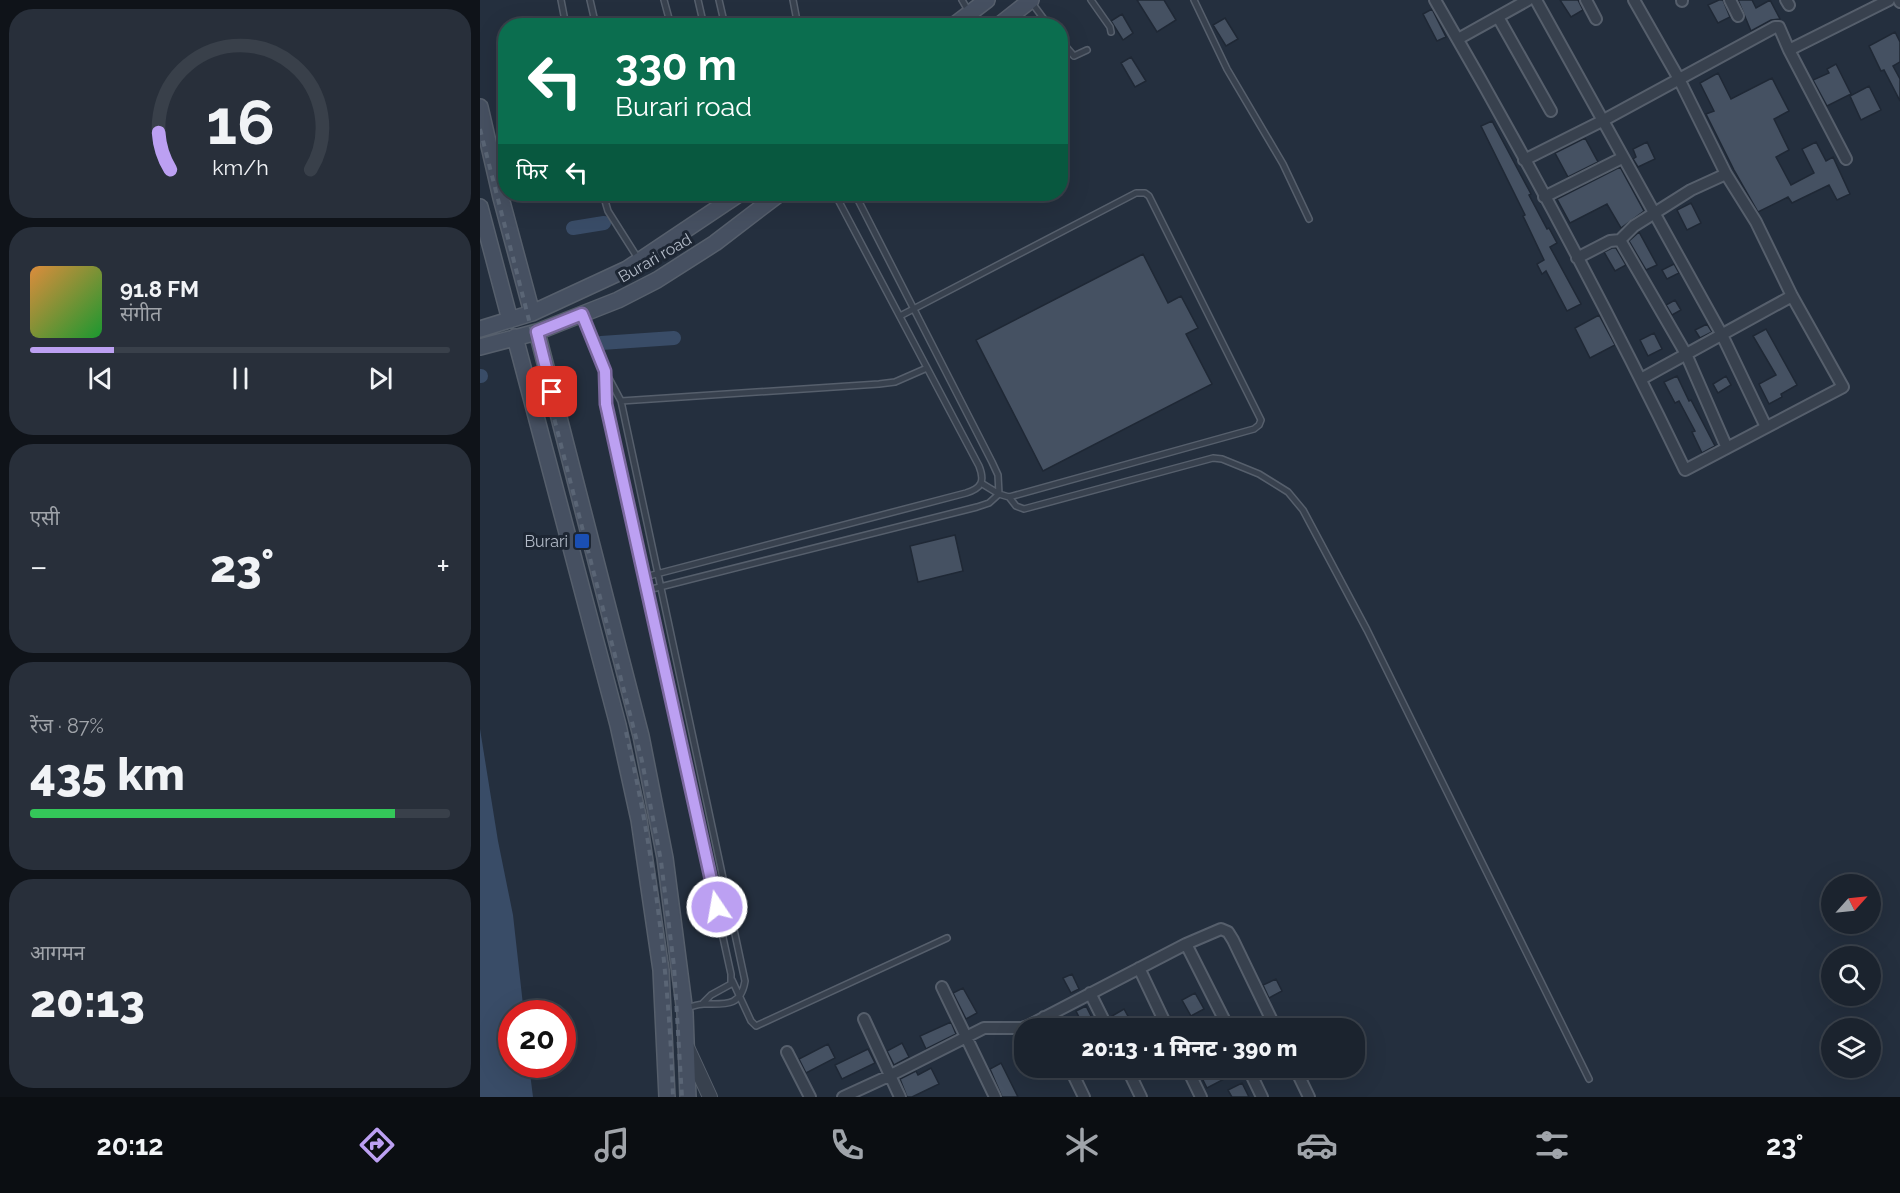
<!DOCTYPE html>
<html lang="hi">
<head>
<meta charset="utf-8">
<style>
  body { margin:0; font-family:Raleway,"Noto Sans Devanagari",sans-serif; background:#282f3a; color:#f1f3f6; height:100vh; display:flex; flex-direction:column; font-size:22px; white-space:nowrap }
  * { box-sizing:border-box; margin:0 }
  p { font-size:20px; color:#a0a4aa }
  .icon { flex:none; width:33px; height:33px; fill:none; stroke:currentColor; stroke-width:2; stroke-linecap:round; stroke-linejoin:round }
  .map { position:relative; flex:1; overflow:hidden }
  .sheet { display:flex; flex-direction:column; gap:9px; padding:9px; background:#0f1319; width:480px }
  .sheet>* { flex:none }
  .top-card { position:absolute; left:18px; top:18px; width:570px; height:183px; border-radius:24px; box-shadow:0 6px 24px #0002,0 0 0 2px #39404a; background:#0b6e4f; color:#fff; overflow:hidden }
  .needle { width:39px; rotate:63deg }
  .buttons { position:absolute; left:1341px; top:874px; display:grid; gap:12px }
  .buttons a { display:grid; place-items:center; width:60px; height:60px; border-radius:50%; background:#1b232e; box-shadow:0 6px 24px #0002,0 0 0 2px #39404a; font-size:30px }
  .speed { position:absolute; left:18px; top:1000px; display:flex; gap:12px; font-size:30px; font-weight:700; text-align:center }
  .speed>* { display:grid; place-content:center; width:78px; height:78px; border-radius:50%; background:#1b232e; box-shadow:0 6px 24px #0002,0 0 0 2px #39404a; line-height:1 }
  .speed .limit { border:9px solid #d22; background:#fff; color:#111 }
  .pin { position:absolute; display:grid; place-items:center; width:51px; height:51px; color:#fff; margin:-26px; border-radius:12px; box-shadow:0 3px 9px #0006 }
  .me { position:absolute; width:66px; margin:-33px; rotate:348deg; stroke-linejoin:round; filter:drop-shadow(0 0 4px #0008) }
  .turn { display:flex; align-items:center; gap:21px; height:126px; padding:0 18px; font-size:27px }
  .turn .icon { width:78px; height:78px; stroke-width:2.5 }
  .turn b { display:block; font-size:42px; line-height:51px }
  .then { display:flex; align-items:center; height:57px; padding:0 18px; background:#0003; gap:12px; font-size:22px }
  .big { font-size:45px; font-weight:800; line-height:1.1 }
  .sheet .widget { flex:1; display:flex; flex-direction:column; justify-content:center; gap:9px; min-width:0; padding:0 21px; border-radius:24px; background:#282f3a }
  .sheet .dial { align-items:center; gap:0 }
  .dial svg { height:156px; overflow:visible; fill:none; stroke:#39404a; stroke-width:7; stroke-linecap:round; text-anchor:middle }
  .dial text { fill:#f1f3f6; stroke:none }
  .song { display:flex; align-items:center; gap:18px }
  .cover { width:72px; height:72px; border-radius:9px; background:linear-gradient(135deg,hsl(30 70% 55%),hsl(130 70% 35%)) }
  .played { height:6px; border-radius:3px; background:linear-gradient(90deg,#bca0f2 20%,#39404a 20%) }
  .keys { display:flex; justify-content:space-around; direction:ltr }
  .heat { display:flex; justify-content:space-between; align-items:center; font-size:33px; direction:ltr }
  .charge { height:9px; border-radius:4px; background:linear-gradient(90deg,#34c759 87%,#39404a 0) }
  .trip { position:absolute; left:534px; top:1018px; width:351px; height:60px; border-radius:24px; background:#1b232e; box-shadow:0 6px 24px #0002,0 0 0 2px #39404a; font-weight:800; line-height:60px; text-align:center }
  .dock { display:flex; height:96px; justify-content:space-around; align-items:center; background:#0b0e12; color:#a0a4aa }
  .dock .icon { width:42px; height:42px }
  .dock .active { color:#bca0f2 }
  .dock b { font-size:27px; color:#f1f3f6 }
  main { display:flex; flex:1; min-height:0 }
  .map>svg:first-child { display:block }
  .water { fill:#394c67 }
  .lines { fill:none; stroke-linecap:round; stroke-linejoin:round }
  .canal { stroke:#394c67; stroke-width:14 }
  .building { fill:#455162; stroke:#1f2835; stroke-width:1.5 }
  .service-casing { stroke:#565f6c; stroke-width:8 }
  .minor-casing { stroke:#565f6c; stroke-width:14 }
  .tertiary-casing { stroke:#565f6c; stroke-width:16 }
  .secondary-casing { stroke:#565f6c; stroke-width:18 }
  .service { stroke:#38414e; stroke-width:5 }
  .minor { stroke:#38414e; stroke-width:10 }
  .tertiary { stroke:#38414e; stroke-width:14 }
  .secondary { stroke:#465061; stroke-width:15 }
  .rail { stroke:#5a6575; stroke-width:4; stroke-dasharray:6 6; stroke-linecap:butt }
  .route-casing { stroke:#7a689d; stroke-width:15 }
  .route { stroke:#bca0f2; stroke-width:10 }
  .transit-dot { fill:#1a4fb4; stroke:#1d2633; stroke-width:2 }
  .labels { text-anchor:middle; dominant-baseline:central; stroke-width:6; stroke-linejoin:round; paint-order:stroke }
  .street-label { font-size:16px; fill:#b4bcc9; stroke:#1d2633 }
  .poi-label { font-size:16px; fill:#b4bcc9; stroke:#1d2633; text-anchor:end }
</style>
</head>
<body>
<main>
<section class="sheet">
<div class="widget dial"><svg viewBox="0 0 100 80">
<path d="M14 69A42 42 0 1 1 86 69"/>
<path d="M14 69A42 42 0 0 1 8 50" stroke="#bca0f2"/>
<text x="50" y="56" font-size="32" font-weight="700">16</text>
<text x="50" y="72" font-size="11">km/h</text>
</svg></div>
<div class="widget">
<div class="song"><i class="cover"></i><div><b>91.8 FM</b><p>संगीत</p></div></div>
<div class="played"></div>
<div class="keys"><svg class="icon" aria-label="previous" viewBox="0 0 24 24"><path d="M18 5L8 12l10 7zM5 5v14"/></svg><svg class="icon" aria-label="pause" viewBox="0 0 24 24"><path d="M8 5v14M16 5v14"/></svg><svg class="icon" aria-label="next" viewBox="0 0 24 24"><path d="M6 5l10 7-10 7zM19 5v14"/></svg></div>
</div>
<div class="widget"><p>एसी</p>
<div class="heat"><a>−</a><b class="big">23°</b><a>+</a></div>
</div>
<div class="widget"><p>रेंज · 87%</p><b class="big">435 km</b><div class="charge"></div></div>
<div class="widget"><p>आगमन</p><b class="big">20:13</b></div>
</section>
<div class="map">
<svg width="1420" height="1097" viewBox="0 0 1420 1097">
  <rect width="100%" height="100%" fill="#242f3e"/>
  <!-- water -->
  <path class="water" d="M0,729L18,841L33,915L44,1014H32V1065H49L53,1097H0Z"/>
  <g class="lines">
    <!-- canal -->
    <path class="canal" d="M93,228L124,223
      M121,343L194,338
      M0,376H1"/>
  </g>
  <!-- building -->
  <path class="building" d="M657,0H684L696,20L677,32Z
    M1080,0H1098L1103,10L1091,17Z
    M1239,0H1243L1250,17L1238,23L1228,5Z
    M1258,0H1272L1276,8L1290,0L1300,19L1291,20L1271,31Z
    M952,9L966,37L957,41L943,14Z
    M642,14L653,33L643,40L631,21Z
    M745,18L758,39L746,46L733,25Z
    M1415,32L1420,42V62L1413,66L1420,79V101L1404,70L1401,71L1389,46Z
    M651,57L666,81L655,87L641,63Z
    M1356,64L1371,94L1347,106L1333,80L1349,73L1347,69Z
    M1238,73L1251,99L1292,78L1309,111L1294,119L1309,150L1296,157L1311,185L1334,173L1322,149L1336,142L1346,161L1353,157L1370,194L1357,200L1349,185L1312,203L1308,197L1278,212L1254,170L1226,114L1234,111L1220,83Z
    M1389,86L1401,110L1381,120L1370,96Z
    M1012,121L1051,194L1049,195L1067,229L1069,228L1077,243L1070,247L1101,304L1087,311L1066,271L1062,274L1057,264L1064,260L1043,216L1045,215L1001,126Z
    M1105,138L1118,162L1088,177L1075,153Z
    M1167,142L1175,159L1158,167L1153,159L1156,157L1153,149Z
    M1140,167L1164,211L1141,228L1127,204L1090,223L1077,199Z
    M1211,203L1221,223L1207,230L1197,210Z
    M1159,232L1177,265L1166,270L1149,241Z
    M1132,248H1136L1146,265L1135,271L1124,252Z
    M663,254L688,303L701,296L718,328L706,334L732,384L563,471L496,340Z
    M1194,264L1199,273L1187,279L1182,270Z
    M1195,300L1201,310L1192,315L1186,305Z
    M1119,315L1135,345L1110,358L1095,328Z
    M1227,324L1232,332L1220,338L1215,330Z
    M1286,329L1317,385L1301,394L1302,397L1289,404L1279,384L1296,375L1273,336Z
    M1174,333L1182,349L1168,356L1160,340Z
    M1197,376L1209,401L1211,400L1235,446L1222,453L1212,432L1215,431L1199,401L1195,403L1184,382Z
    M1246,376L1251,385L1238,393L1233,384Z
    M475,535L483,571L438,582L430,546Z
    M592,974L599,989L591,993L583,978Z
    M796,979L802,991L789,998L783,985Z
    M483,988L497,1013L486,1019L473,993Z
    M715,993L724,1009L711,1016L702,1000Z
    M606,1006L613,1020L603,1025L596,1011Z
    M644,1009L649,1018L636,1025L632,1016Z
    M471,1022L476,1034L446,1049L440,1036Z
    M422,1043L429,1057L414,1065L407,1051Z
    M348,1044L355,1058L326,1073L319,1059Z
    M388,1049L395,1063L362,1079L355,1065Z
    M521,1063L538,1097H522L510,1069Z
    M451,1068L459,1084L432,1097H427L420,1079L436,1071L438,1075Z
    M731,1068H746L750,1076L727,1088L720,1074Z
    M762,1083L769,1097H752L748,1090Z"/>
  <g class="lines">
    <defs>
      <path id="service" d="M81,0L86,26
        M110,0L116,26
        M184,0L191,26
        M218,0L224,26
        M239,0L245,26
        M313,0L318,26
        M482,0L497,26
        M611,0L630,27L631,32
        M714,0L747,69L803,164L829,219
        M552,3L569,26
        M535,14L541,26
        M580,40L594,56L607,50
        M580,105V108
        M123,194L128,211L159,260
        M102,314L125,371L141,401L265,981C261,1007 245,1004 224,1004C218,1004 211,1007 206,1008
        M420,316L656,193H665L669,196L781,420L779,425L774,429L529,497L519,494L501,483
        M125,371L126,404L251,974V984L231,995L223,1003
        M141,401L399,384L415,382L447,368
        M529,497L536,506L544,509L733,458L742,459L779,474L808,492L823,510L887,630L1109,1079
        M165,577L486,493C502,488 505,481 499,466L355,194
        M168,590L497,507L509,503L519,494L518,475L512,462L375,194
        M252,980L271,1021L276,1026L467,938"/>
      <path id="minor" d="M955,0C1044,153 1128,310 1205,470L1363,387L1312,296L1276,222L1246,174L1199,79L1154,0
        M1056,0L1242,335L1286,427
        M1106,0L1116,19
        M1202,0V1
        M1250,0L1258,16
        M1306,0L1309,5
        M1419,0L1420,2
        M1018,17L1071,111
        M978,39L1048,0
        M1366,159L1309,50L1409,0
        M1044,160L1122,121L1295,27H1299L1309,50
        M1064,197L1142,158
        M1140,240L1206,354L1247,448
        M1097,258L1130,241L1140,240L1154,226L1211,190L1246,174
        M1161,379L1312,296
        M659,968L688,1029
        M462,987L515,1097
        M610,993L628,1029
        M564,1017L570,1029
        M384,1019L420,1097
        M749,1029L706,944L741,929L748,932L753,940L796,1029
        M307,1052L330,1097
        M590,1068L604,1097
        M647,1068L661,1097
        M707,1068L721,1097
        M768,1068L782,1097
        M815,1068L829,1097
        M363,1097L411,1075L504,1028H542L548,1026L706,944"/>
      <path id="tertiary" d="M207,1047L230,1097"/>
      <path id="secondary" d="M473,26L507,0
        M518,26L551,0
        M0,107L21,198L52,313
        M0,207L30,320
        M0,329L52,313L147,269L259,194
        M57,332L161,736L185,858L205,1013L208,1097
        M35,337L138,725L159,820L181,970L187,1097
        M0,347L57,332L138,300L177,280L235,243L299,194"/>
    </defs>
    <!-- service casing -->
    <use href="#service" class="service-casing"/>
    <!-- minor casing -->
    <use href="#minor" class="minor-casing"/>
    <!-- tertiary casing -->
    <use href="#tertiary" class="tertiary-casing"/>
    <!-- secondary casing -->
    <use href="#secondary" class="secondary-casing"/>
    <!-- service -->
    <use href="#service" class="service"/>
    <!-- minor -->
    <use href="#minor" class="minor"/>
    <!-- tertiary -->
    <use href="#tertiary" class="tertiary"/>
    <!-- secondary -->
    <use href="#secondary" class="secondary"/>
    <!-- rail -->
    <path class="rail" d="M0,129L162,761L181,861L194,966L202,1097
      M146,732C174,852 189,974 193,1097"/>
  </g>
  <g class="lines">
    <defs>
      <path id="route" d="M72,392L57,332L102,314L125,371L126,404L237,907"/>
    </defs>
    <!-- route casing -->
    <use href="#route" class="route-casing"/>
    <!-- route -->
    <use href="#route" class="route"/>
  </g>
  <!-- markers -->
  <rect class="transit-dot" x="94" y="533" width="16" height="16" rx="3"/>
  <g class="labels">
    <!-- street labels -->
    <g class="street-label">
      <text transform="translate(175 258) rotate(-30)">Burari road</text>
    </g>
    <!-- poi labels -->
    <g class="poi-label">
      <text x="88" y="541">Burari</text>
    </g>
  </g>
</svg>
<div class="buttons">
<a><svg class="needle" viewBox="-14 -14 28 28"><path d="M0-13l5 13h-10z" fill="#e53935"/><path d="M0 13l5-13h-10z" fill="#a0a4aa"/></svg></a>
<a><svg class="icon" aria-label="search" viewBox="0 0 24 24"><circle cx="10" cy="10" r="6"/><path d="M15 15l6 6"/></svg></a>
<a><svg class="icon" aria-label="layers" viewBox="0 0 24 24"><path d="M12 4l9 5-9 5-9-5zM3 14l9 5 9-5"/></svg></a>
</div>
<div class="speed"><div class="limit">20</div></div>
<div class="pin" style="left:72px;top:392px;background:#d93025"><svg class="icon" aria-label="arrive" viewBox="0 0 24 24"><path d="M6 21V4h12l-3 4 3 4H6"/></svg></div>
<svg class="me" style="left:237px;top:907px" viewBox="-20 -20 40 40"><circle r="17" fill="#bca0f2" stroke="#fff" stroke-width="3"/><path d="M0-11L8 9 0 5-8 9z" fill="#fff"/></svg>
<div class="trip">20:13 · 1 मिनट · 390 m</div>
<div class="top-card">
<div class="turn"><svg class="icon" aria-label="left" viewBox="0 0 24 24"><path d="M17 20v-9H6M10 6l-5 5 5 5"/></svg><div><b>330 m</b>Burari road</div></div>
<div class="then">फिर<svg class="icon" aria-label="left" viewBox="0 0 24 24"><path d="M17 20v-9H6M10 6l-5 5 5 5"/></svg></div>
</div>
</div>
</main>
<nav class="dock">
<b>20:12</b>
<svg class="icon active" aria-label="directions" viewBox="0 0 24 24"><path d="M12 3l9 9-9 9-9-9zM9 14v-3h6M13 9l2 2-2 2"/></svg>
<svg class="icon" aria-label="music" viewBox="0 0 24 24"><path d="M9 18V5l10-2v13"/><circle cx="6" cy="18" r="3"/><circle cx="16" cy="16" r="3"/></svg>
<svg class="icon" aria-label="phone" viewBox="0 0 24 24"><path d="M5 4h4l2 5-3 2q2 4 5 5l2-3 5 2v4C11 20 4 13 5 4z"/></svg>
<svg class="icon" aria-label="climate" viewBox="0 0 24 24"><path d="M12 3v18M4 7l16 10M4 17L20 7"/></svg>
<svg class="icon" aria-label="car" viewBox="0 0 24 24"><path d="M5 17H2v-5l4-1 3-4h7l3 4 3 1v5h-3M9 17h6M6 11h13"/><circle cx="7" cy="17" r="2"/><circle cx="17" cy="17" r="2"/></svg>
<svg class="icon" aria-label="filters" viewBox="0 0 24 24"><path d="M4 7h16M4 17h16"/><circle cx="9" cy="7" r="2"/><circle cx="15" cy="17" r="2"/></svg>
<b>23°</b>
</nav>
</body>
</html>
